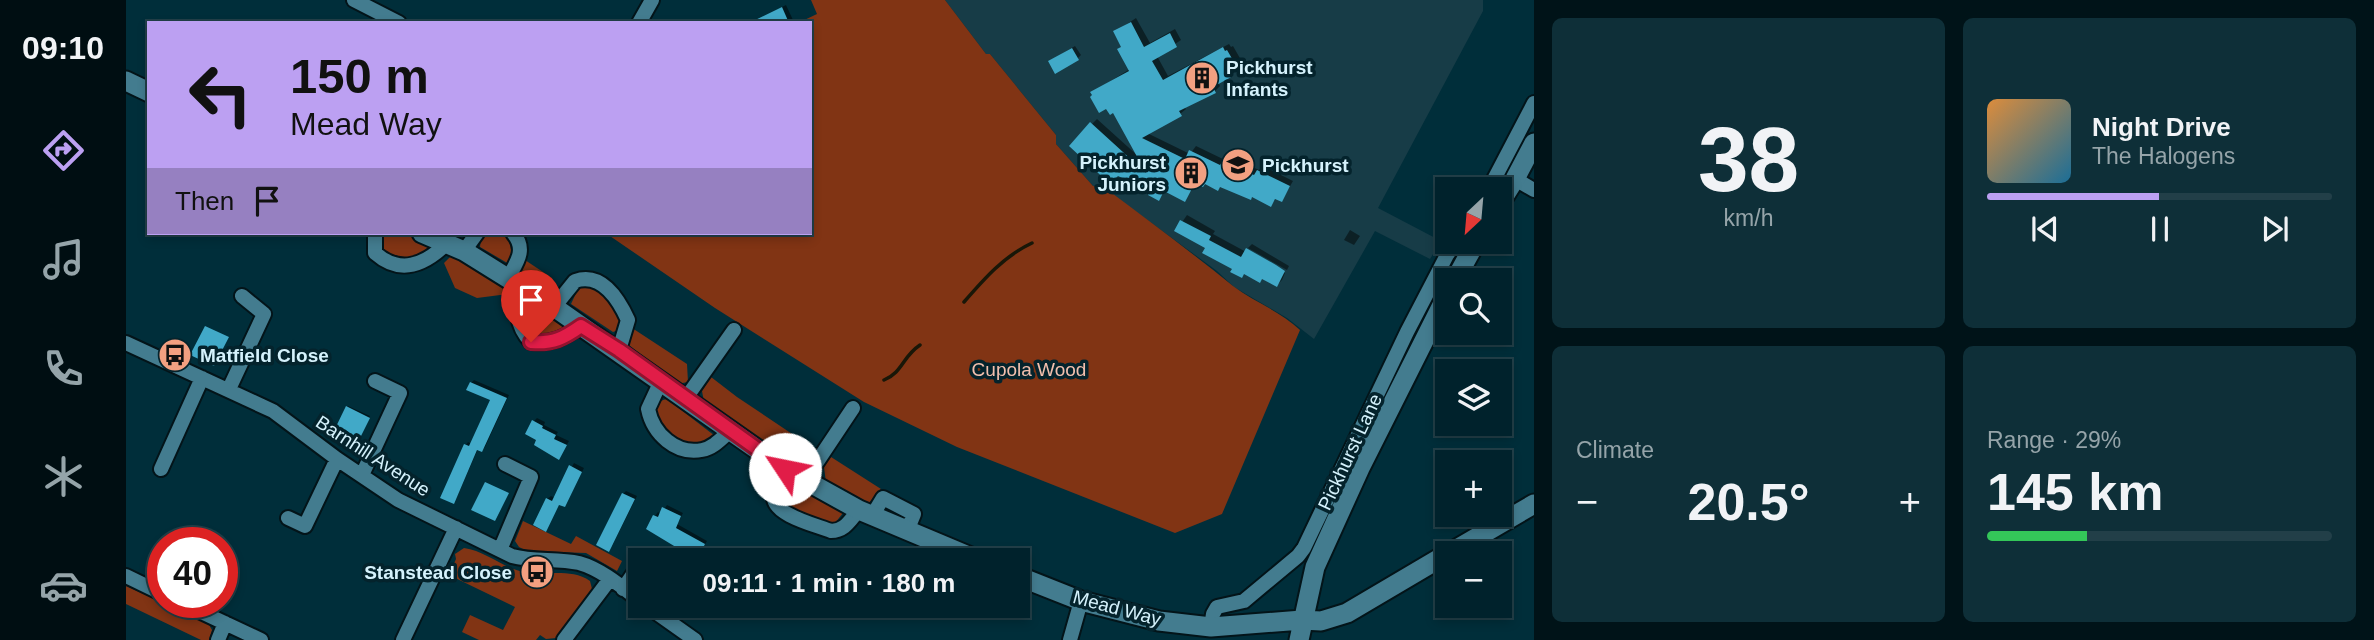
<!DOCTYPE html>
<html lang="en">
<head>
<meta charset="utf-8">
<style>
  body { margin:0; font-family:Arial,sans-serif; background:#0e2f38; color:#f1f3f6; height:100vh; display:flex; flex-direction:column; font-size:26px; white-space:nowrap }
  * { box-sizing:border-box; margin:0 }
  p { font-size:23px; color:#95a4a9 }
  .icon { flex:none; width:38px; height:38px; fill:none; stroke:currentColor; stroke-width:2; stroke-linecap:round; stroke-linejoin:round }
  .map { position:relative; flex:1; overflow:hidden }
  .details { display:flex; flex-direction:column; gap:18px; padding:18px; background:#001318; width:840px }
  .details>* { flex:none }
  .hud { position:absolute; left:21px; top:21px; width:665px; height:214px; border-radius:0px; box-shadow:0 4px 10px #0003,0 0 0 2px #223f48; background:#bca0f2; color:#111; overflow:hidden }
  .needle { width:46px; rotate:206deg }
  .controls { position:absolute; left:1309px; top:177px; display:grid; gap:14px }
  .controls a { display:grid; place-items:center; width:77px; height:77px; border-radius:0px; background:#00222c; box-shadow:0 4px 10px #0003,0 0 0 2px #223f48; font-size:35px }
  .speed { position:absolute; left:21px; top:527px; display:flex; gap:14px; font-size:35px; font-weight:700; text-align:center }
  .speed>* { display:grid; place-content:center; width:91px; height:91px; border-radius:50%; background:#00222c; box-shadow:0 4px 10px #0003,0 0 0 2px #223f48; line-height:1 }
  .speed .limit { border:10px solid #d22; background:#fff; color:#111 }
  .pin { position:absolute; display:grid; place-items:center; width:60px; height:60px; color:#fff; margin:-72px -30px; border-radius:50% 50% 50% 0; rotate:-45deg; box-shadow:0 0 7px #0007 }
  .pin .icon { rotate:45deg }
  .me { position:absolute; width:77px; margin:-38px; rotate:304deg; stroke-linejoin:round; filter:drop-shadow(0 0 5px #0008) }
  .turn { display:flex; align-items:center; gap:24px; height:147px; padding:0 28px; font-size:32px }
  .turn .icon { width:91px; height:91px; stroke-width:2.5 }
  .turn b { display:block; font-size:49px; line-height:60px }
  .then { display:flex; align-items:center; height:66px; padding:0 28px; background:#0003; gap:14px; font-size:26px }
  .big { font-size:52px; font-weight:700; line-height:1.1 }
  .details .tile { flex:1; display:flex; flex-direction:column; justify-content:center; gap:10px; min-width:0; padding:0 24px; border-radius:10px; background:#0e2f38 }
  .details .dial { align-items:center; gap:0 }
  .dial b { font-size:91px; line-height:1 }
  .song { display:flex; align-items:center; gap:21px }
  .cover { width:84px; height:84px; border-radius:10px; background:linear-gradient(135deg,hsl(30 70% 55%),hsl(200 70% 35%)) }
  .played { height:7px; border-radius:4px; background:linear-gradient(90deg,#bca0f2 50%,#223f48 50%) }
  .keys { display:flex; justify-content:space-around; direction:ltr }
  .heat { display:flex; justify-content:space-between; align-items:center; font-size:38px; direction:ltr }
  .charge { height:10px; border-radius:5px; background:linear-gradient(90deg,#34c759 29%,#223f48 0) }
  .details .tiles { flex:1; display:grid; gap:18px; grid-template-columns:repeat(2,1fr) }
  .trip { position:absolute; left:502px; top:548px; width:402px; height:70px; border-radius:0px; background:#00222c; box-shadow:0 4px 10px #0003,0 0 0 2px #223f48; font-weight:700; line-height:70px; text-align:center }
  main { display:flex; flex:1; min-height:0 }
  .dock { display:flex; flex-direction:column; width:126px; justify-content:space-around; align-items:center; background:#000e12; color:#95a4a9 }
  .dock .icon { width:49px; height:49px }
  .dock .on { color:#bca0f2 }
  .dock b { font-size:32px; color:#f1f3f6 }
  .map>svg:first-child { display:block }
  .built { fill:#173c47 }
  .green { fill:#813414 }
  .shadow { fill:#0007 }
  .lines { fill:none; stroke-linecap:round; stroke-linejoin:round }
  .stream { stroke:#191708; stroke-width:3.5 }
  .building { fill:#41a9c8 }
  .street-casing { stroke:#031419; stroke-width:18 }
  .secondary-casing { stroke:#031419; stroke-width:23 }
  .street { stroke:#437c8f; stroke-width:14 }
  .secondary { stroke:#437c8f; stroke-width:19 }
  .route-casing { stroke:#92132f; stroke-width:18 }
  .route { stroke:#e11d48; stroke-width:12 }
  .labels { text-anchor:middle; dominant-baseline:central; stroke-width:7; stroke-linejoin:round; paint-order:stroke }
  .poi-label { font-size:19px; font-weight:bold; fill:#d5f2fc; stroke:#04232c; text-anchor:start }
  .park-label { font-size:19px; fill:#f2bfad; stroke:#04232c }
  .street-label { font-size:19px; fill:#d5f2fc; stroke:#04232c }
</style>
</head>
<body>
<main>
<nav class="dock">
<b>09:10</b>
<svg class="icon on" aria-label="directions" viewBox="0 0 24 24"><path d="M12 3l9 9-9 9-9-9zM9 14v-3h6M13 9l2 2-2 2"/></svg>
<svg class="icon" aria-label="music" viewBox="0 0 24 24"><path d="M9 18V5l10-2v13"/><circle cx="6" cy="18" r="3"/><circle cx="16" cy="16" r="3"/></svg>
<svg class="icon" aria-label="phone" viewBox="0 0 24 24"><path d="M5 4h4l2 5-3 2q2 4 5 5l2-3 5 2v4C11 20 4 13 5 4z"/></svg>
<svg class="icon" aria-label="climate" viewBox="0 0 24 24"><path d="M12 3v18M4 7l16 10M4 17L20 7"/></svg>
<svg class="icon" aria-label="car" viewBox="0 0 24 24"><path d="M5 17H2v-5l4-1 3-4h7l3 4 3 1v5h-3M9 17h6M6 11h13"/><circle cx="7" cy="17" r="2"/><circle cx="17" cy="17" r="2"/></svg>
</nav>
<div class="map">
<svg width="1408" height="640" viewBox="0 0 1408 640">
  <rect width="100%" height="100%" fill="#002e3a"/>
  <!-- built -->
  <path class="built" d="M819,0H1357V11L1252,208L1315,241L1304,259L1249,231L1188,339L1161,318L1108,287L1091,271L979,189L967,186L930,144V135L864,54H860Z"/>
  <!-- green -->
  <path class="green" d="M685,0H819L860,54H864L930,135V144L967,186L979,188C1022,220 1065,252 1107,286C1128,302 1154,311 1174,330L1096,514L1049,533L831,447L738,402L589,308L481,234L684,233V23H672L691,14Z
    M256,233H287L310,244L298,258C281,259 264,263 253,247Z
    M359,233H378L391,247L383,264L354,247L355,239Z
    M325,256H332L384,289L382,294L351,298L329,288L318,263Z
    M393,256L426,278L429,294L396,273Z
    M459,284C478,290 487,306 498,321L495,329L487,332L445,304L452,289Z
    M402,296L442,325L436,334L423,336L410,335C400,324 390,309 402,296Z
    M500,324L561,364L562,382L551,384L503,345Z
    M585,377L611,397L690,450L686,461L670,467L578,402L576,391Z
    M541,399L589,436C563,458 543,435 528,412C530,404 532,401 541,399Z
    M705,457L755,489L742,504L700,483L698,467Z
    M668,486L717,513L709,523L704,525L657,508L653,501C657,493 659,488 668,486Z
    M397,521L445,544L450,536L496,561L491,571L460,553L401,551L393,547L389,541Z
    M338,548C360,551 378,569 399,572C421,576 445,568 464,581L466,589L430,638L420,639L414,635L410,640H353L336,632L344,615L377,630L389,607L323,575L330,559L329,554Z
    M0,586L82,623L86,630L83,640H75L0,604Z"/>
  <!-- shadow -->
  <path class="shadow" d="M660,5L667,20L664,23H637L635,19L638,16Z
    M1010,18L1024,43L1049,29L1055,40L1031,56L1042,76L1103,44L1105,47L1107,46L1115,60L1109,66L1111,69L1106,74L1092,82L1094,86L1089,91L1058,107L1060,109L1054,114L1021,133L1064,154L1070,146L1099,160L1103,156L1133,170L1137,166L1167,181L1156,200L1151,197L1145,205L1127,196L1095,186L1071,182L1059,200L1040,190L1033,199L1026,191L945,145L971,119L1012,156L988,111L967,92L1004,69L997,46L989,32Z
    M949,46L955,55L952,58L927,59Z
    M1061,215L1089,231L1087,234L1159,273L1156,280L1151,285L1136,277L1109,268L1081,247L1050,231Z
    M1224,230L1234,236L1228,245L1218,240Z
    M1126,244L1163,266L1161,270L1122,248Z
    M348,380L383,395L359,447L356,450L352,449L330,499L340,445L342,442L346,444L366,399L345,383Z
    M222,406L244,416L231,443L221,407Z
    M411,418L419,422L418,425L432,432L430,435L443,441L433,458L413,439L408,421Z
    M448,463L458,468L441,502L438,505L434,503L420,529L421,499L425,496L429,498Z
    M500,491L511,496L486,546L497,494Z
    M541,505L557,513L551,524L581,541L570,559L565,554L523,528L529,516L532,512L535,514Z"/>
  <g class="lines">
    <!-- stream -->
    <path class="stream" d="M838,302C858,279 878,256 906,243
      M758,380C777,372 776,357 794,345"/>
  </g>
  <!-- building -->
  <path class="building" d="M656,7L663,23H623Z
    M1005,22L1018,47L1044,33L1051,47L1026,61L1037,80L1097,47L1099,51L1101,50L1111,67L1104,70L1107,76L1087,87L1090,93L1053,111L1056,116L1016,138L1059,159L1063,150L1094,165L1097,160L1128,175L1131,170L1164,186L1156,202L1149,199L1145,207L1126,197L1125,200L1094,187L1092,191L1079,184L1077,187L1069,183L1059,202L1038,191L1033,201L1022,195L1024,191L992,176L984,184L943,146L964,122L1020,173L987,113L984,115L980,109L973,113L964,97L966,95L964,92L1003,71L991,49L995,47L987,31Z
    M946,48L953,60L929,74L922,61Z
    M1054,220L1085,236L1083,240L1115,257L1120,248L1150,265L1159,271L1151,287L1136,279L1134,283L1118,274L1116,278L1104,272L1106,269L1076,253L1079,248L1048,231Z
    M79,326L103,337L88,366L64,355Z
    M344,382L381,398L356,452L351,450L328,504L314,498L338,444L343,446L364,400L340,390Z
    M220,406L244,418L230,446L206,435Z
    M406,420L417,426L416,428L430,435L428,439L441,445L433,460L408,445L410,440L399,434Z
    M443,465L456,472L439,507L433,505L420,532L407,525L420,498L426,501Z
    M359,482L383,493L369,521L345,510Z
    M496,493L509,499L483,552L470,545Z
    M536,507L555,516L550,528L579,544L571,560L562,557L563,555L520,529L527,515L532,517Z"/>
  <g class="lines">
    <defs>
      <path id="street" d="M228,0L273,23
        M513,23L526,0
        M1389,179L1408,190
        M1363,189L1408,103
        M249,233V253C274,275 298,265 319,245
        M338,251L351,233
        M382,278C391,262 401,249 387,233
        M394,285C390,308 389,325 405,342C427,344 438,338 455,326
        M428,307L449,281C475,272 492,298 502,320L493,350
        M0,343L147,411L211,459L272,500L386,556C408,562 431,558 453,563C475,569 496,587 514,601
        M535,381L522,409C527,434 550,455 576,450C587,448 595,439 604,431
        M103,389L138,314L116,296
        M560,398L608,330
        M35,469L76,378
        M659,469C655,477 649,487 648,496C646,515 690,525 705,531C719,531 724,520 733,510
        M236,475L274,393L249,381
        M679,480L727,408
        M746,516L757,498L788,514L781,531
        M162,518L179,526L211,459
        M374,550L405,477L379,464
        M0,576L37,594
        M497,589L514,564
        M54,602L135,640
        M521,606L569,640
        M1085,627L1087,614L1091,607L1118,601L1172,556L1178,548L1281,332L1321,255L1330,242
        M92,640L99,623
        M277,640L330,528
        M438,640L484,579
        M944,640L955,601"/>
      <path id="secondary" d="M0,81L23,92
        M1374,203L1389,179L1408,143
        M296,233L338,251L428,307L659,469L733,510L852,560
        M1329,280L1350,242
        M1324,553L1408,504
        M892,576L955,601L1033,621L1085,627L1176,620L1195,621L1221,613L1321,554
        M1173,640L1189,567L1234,468L1321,295"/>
    </defs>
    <!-- street casing -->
    <use href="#street" class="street-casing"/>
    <!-- secondary casing -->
    <use href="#secondary" class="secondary-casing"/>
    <!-- street -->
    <use href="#street" class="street"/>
    <!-- secondary -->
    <use href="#secondary" class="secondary"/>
  </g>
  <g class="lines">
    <defs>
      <path id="route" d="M405,342C427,344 438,338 455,326L493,350L659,469"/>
    </defs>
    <!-- route casing -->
    <use href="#route" class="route-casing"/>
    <!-- route -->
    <use href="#route" class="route"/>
  </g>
  <!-- icons -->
  <defs>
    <symbol id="building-disc" viewBox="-11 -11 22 22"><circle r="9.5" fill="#f3a081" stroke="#04232c"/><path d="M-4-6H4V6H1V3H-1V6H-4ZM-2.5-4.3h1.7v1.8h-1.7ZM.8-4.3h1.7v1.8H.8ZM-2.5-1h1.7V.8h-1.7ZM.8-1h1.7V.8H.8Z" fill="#111"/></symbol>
    <symbol id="school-disc" viewBox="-11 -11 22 22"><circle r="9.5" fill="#f3a081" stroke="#04232c"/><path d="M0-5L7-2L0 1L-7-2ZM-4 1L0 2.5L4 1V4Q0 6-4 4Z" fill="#111"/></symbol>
    <symbol id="bus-disc" viewBox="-11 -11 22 22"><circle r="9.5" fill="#f3a081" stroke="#04232c"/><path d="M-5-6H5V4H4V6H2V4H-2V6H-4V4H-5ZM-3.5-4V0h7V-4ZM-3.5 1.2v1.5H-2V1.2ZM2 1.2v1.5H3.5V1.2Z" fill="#111"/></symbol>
  </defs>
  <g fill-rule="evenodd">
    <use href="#building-disc" x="1057" y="59" width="38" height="38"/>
    <use href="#school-disc" x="1093" y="146" width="38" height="38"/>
    <use href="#building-disc" x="1046" y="154" width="38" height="38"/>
    <use href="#bus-disc" x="30" y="336" width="38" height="38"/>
    <use href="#bus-disc" x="392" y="553" width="38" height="38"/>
  </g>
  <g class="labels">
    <!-- poi labels -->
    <g class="poi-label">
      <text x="1100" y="67">Pickhurst<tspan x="1100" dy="22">Infants</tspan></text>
      <text x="1040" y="162" text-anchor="end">Pickhurst<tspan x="1040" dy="22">Juniors</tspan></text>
      <text x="1136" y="165">Pickhurst</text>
      <text x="74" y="355">Matfield Close</text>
      <text x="386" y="572" text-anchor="end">Stanstead Close</text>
    </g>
    <!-- park labels -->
    <g class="park-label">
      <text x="903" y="369">Cupola Wood</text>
    </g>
    <!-- street labels -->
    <g class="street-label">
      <text transform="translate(1224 452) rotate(-65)">Pickhurst Lane</text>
      <text transform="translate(247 456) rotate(33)">Barnhill Avenue</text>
      <text transform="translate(991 608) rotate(15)">Mead Way</text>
    </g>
  </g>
</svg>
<div class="controls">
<a><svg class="needle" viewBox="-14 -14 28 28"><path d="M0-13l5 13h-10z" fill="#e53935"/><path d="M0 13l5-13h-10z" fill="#95a4a9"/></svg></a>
<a><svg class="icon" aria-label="search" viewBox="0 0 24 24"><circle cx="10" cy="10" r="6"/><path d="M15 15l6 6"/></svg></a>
<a><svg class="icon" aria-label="layers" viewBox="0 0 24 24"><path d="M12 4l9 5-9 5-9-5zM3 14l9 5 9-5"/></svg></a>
<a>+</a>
<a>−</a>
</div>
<div class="speed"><div class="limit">40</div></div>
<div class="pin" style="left:405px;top:342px;background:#d93025"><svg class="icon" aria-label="arrive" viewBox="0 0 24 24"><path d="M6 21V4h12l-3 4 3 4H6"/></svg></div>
<svg class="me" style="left:659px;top:469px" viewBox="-20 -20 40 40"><circle r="19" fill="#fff"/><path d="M0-13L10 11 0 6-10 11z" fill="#e11d48"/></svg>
<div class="trip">09:11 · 1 min · 180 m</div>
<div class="hud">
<div class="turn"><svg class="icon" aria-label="left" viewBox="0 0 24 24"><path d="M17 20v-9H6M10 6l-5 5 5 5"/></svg><div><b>150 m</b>Mead Way</div></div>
<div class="then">Then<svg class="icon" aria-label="arrive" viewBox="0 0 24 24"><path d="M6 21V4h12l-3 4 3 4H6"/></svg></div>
</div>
</div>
<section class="details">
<div class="tiles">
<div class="tile dial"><b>38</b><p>km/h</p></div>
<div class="tile">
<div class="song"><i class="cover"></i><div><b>Night Drive</b><p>The Halogens</p></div></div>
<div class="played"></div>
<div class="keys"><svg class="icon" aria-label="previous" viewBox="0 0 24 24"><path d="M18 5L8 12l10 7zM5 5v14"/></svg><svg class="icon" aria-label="pause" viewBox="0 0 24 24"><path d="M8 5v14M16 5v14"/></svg><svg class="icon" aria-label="next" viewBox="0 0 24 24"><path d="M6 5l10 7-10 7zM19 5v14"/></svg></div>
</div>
<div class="tile"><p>Climate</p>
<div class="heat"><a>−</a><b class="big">20.5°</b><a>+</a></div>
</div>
<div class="tile"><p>Range · 29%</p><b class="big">145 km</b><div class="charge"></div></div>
</div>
</section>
</main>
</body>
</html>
